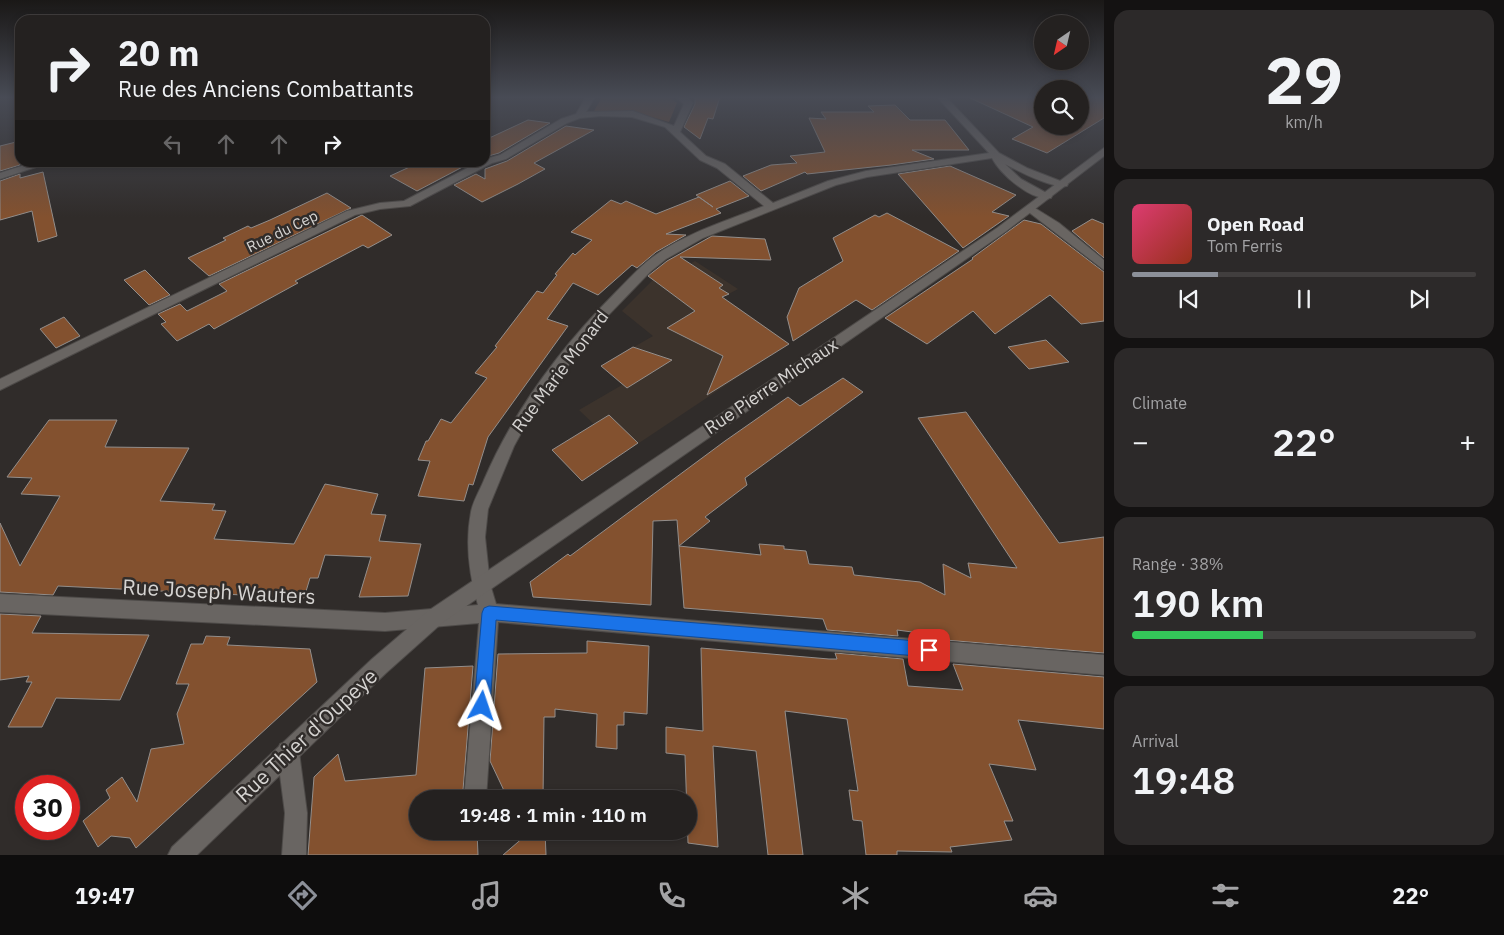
<!DOCTYPE html>
<html lang="en">
<head>
<meta charset="utf-8">
<style>
  body { margin:0; font-family:"IBM Plex Sans",sans-serif; background:#2c2929; color:#f1f3f6; height:100vh; display:flex; flex-direction:column; font-size:19px; white-space:nowrap }
  * { box-sizing:border-box; margin:0 }
  p { font-size:16px; color:#a3a3a5 }
  .icon { flex:none; width:28px; height:28px; fill:none; stroke:currentColor; stroke-width:2; stroke-linecap:round; stroke-linejoin:round }
  .map { position:relative; flex:1; overflow:hidden }
  .sheet { display:flex; flex-direction:column; gap:10px; padding:10px; background:#141212; width:400px }
  .sheet>* { flex:none }
  .hud { position:absolute; left:15px; top:15px; width:475px; height:152px; border-radius:15px; box-shadow:0 2px 8px #0003,0 0 0 1px #413e3e; background:#242120; color:#f1f3f6; overflow:hidden }
  .needle { width:32px; rotate:214deg }
  .controls { position:absolute; left:1034px; top:15px; display:grid; gap:10px }
  .controls a { display:grid; place-items:center; width:55px; height:55px; border-radius:50%; background:#242120; box-shadow:0 2px 8px #0003,0 0 0 1px #413e3e; font-size:25px }
  .speed { position:absolute; left:15px; top:775px; display:flex; gap:10px; font-size:25px; font-weight:700; text-align:center }
  .speed>* { display:grid; place-content:center; width:65px; height:65px; border-radius:50%; background:#242120; box-shadow:0 2px 8px #0003,0 0 0 1px #413e3e; line-height:1 }
  .speed .limit { border:8px solid #d22; background:#fff; color:#111 }
  .pin { position:absolute; display:grid; place-items:center; width:42px; height:42px; color:#fff; margin:-21px; border-radius:10px; box-shadow:0 2px 8px #0006 }
  .me { position:absolute; width:55px; margin:-28px; rotate:5deg; stroke-linejoin:round; filter:drop-shadow(0 0 4px #0008) }
  .turn { display:flex; align-items:center; gap:18px; height:105px; padding:0 20px; font-size:22px }
  .turn .icon { width:65px; height:65px; stroke-width:2.5 }
  .turn b { display:block; font-size:35px; line-height:42px }
  .lanes { display:flex; align-items:center; height:48px; padding:0 20px; background:#0003; justify-content:center; gap:25px; direction:ltr }
  .lanes .off { opacity:.35 }
  .big { font-size:38px; font-weight:600; line-height:1.1 }
  .sheet .card { flex:1; display:flex; flex-direction:column; justify-content:center; gap:8px; min-width:0; padding:0 18px; border-radius:15px; background:#2c2929 }
  .sheet .dial { align-items:center; gap:0 }
  .dial b { font-size:65px; line-height:1 }
  .song { display:flex; align-items:center; gap:15px }
  .cover { width:60px; height:60px; border-radius:8px; background:linear-gradient(135deg,hsl(340 70% 55%),hsl(10 70% 35%)) }
  .played { height:5px; border-radius:2px; background:linear-gradient(90deg,#8c9099 25%,#413e3e 25%) }
  .keys { display:flex; justify-content:space-around; direction:ltr }
  .heat { display:flex; justify-content:space-between; align-items:center; font-size:28px; direction:ltr }
  .charge { height:8px; border-radius:4px; background:linear-gradient(90deg,#34c759 38%,#413e3e 0) }
  .trip { position:absolute; left:409px; top:790px; width:288px; height:50px; border-radius:25px; background:#242120; box-shadow:0 2px 8px #0003,0 0 0 1px #413e3e; font-weight:600; line-height:50px; text-align:center }
  .dock { display:flex; height:80px; justify-content:space-around; align-items:center; background:#0e0d0d; color:#a3a3a5 }
  .dock .icon { width:35px; height:35px }
  .dock .selected { color:#8c9099 }
  .dock b { font-size:22px; color:#f1f3f6 }
  main { display:flex; flex:1; min-height:0 }
  .map>svg:first-child { display:block }
  .built { fill:#3c332c }
  .green { fill:#6b452c }
  .building { fill:#83512f; stroke:#938e8b }
  .lines { fill:none; stroke-linecap:round; stroke-linejoin:round }
  .street-casing { stroke:#4d4a48; stroke-width:2 }
  .secondary-casing { stroke:#4d4a48; stroke-width:2 }
  .street { fill:#696562; fill-rule:evenodd }
  .secondary { fill:#696562; fill-rule:evenodd }
  .route { fill:#1a73e8; stroke:#114b97 }
  .labels { text-anchor:middle; dominant-baseline:central; stroke-width:5; stroke-linejoin:round; paint-order:stroke }
  .far-street-label { font-size:15px; fill:#d6d4d2; stroke:#302c2a }
  .street-label { font-size:18px; fill:#d6d4d2; stroke:#302c2a }
  .near-street-label { font-size:21px; fill:#d6d4d2; stroke:#302c2a }
</style>
</head>
<body>
<main>
<div class="map">
<svg width="1104" height="855" viewBox="0 0 1104 855">
  <rect width="100%" height="100%" fill="#302c2a"/>
  <!-- built -->
  <path class="built" d="M695,261L738,289L723,297L789,343L624,453L579,410L622,385L601,366L653,336L622,311L654,279L659,281Z"/>
  <!-- green -->
  <path class="green" d="M602,97H669L677,103L669,122L634,112L594,111Z"/>
  <!-- building -->
  <path class="building" d="M695,97H720L713,119L708,118L700,139L684,127L695,104Z
    M968,97H1042V126H1080V97H1104V118L1047,153L1012,139L1033,127Z
    M895,105L910,120H945L969,150H912L934,159L891,165L807,174L805,172L761,191L743,176L771,165L797,163L790,156L825,152L809,118L826,119L821,112H874L868,106Z
    M528,120L550,123L499,153L485,157V140Z
    M566,126L594,130L534,163L545,169L518,184L482,202L454,185L476,174L485,179V169L507,161Z
    M20,141V165L0,171V146Z
    M414,162H472L417,191L390,176L416,164Z
    M950,166L1016,195L992,212L1009,216L963,248L898,174Z
    M43,172L57,236L38,242L32,211L0,220V181L20,174V178Z
    M730,181L749,196L716,209L721,213L666,234L686,235L656,252L637,268L632,265L598,295L573,283L547,319L568,326L488,437L473,485L469,484L464,501L418,496L430,461L418,460L426,441H428L441,419L451,423L487,378L475,373L497,347L495,346L537,291L543,293L557,275L555,274L573,253L575,255L592,240L571,232L611,200L621,204L626,201L656,214L699,197L713,207L696,195Z
    M327,193L351,208L209,276L188,258L226,240L223,238L248,226L251,228L270,220Z
    M887,213L959,251L872,310L856,300L793,341L787,317L799,288L843,261L833,238L875,215L879,217Z
    M362,215L392,235L368,248L363,245L295,281L298,283L214,329L209,324L177,341L161,324L166,322L158,314L180,304L187,311L227,291L219,284Z
    M1092,219L1104,224V258L1072,231Z
    M1024,220L1041,224L1104,272V321L1081,324L1050,295L995,334L973,311L927,344L885,318L973,259L972,258Z
    M712,236L765,239L771,260L680,257L723,285L719,288L729,294L722,297L789,344L707,395L723,356L667,328L695,311L648,276L667,261Z
    M145,270L170,295L149,305L124,280Z
    M64,317L80,336L56,348L40,329Z
    M1046,340L1069,362L1029,369L1008,347Z
    M633,347L672,360L627,388L601,366Z
    M843,378L863,392L745,478L747,485L705,517L710,521L679,546L677,520L653,521L651,605L533,597L530,582L568,554L570,556L725,441L788,397L800,406Z
    M966,412L1059,543L1104,537V653L945,640L943,636L897,630L898,636L827,630L823,619L684,608L679,546L761,555L759,544L784,546V549L806,551L809,564L852,567L854,575L920,582L945,595L943,564L971,578L968,563L1017,568L918,418Z
    M609,415L638,443L582,481L552,450Z
    M49,420H117L105,447L189,448L160,501L215,504L212,510L226,511L214,539L294,544L325,484L378,494L371,514L386,515L379,541L421,544L408,596L359,597L371,557L325,555L318,578H310L304,598L58,586L53,595L0,592V523L20,566L60,496L21,494L32,478L7,477Z
    M0,614L41,616L32,633L149,635L120,700L56,698L42,727H8L32,682H26L29,676L0,680Z
    M206,636L230,637L227,645L310,649L317,682L136,848L130,838L111,836L98,847L83,821L110,798L106,790L122,777L137,802L151,749L184,744L177,714L189,684H176L191,644H203Z
    M587,641L649,646L647,714L624,712V725H617V749L596,747L597,714L555,709V717H544L543,799H508L490,761L498,654L587,653Z
    M701,648L829,659H837L835,653L903,659L908,686L963,690L953,664L1104,677V729L1018,720L1036,770L989,764L1013,821H1004L1012,840L950,847L952,852L897,851V855H866L862,821L853,820L849,790L858,791L847,719L785,711L803,855H768L756,751L713,746L718,847L688,843L685,755L666,753V727L703,731Z
    M473,666L463,790H439L438,799H418V831H477L478,855H308L314,777L338,754L345,781L416,775L425,668Z
    M523,831H545L546,855H503L525,836Z"/>
  <g class="lines">
    <defs>
      <path id="street" d="M586,97H595L586,112L633,111L674,126L684,104L676,97H687L693,103L680,132L706,156L725,164L773,203L828,181L866,171L989,153L937,97H946L999,153L1027,168L1068,184L1067,186C1053,189 1018,171 1005,164L1021,179L1052,196L1051,198C1032,202 1000,174 992,158L867,177L836,185L703,238L666,259L650,272L593,331L525,426L514,446L488,509L485,537L490,584L496,604L1104,655V675L498,622L486,799H464L479,623L385,631L0,612V594L385,613L478,605C469,574 465,543 471,512C473,501 480,490 484,480C514,410 562,346 616,292C629,279 642,264 657,254C689,232 729,220 764,206L717,168L700,160L665,127L632,117L600,116L580,118L567,123L506,159L492,163L410,206L380,209L355,215L0,390V379L347,211L380,203L404,201L479,162H485V159L500,155L561,119L576,114Z
        M34,162H51L0,179V173Z
        M1030,205L1059,223L1104,260V270L1026,210L1025,208Z
        M288,741L296,744L299,752L307,813L306,855H282L285,813L277,752L280,744Z"/>
      <path id="secondary" d="M1104,148V156L1005,232L442,623L386,673L197,855H168L172,847L372,659L428,611L997,228Z"/>
    </defs>
    <!-- street casing -->
    <use href="#street" class="street-casing"/>
    <!-- secondary casing -->
    <use href="#secondary" class="secondary-casing"/>
    <!-- street -->
    <use href="#street" class="street"/>
    <!-- secondary -->
    <use href="#secondary" class="secondary"/>
  </g>
  <!-- sky -->
  <linearGradient id="sky" x2="0" y2="1"><stop stop-color="#1a1817"/><stop offset="0.45" stop-color="#484b55"/><stop offset="1" stop-color="#484b55" stop-opacity="0"/></linearGradient>
  <rect width="1104" height="217" fill="url(#sky)"/>
  <!-- route -->
  <path class="route" d="M489,606L929,642L935,644L937,650L935,655L929,657L496,620L490,706L487,712L482,714L477,712L474,706L482,613L484,608Z"/>
  <g class="labels">
    <!-- far-street labels -->
    <g class="far-street-label">
      <text transform="translate(282 231) rotate(-26)">Rue du Cep</text>
    </g>
    <!-- street labels -->
    <g class="street-label">
      <text transform="translate(560 371) rotate(-53)">Rue Marie Monard</text>
      <text transform="translate(771 386) rotate(-34)">Rue Pierre Michaux</text>
    </g>
    <!-- near-street labels -->
    <g class="near-street-label">
      <text transform="translate(219 591) rotate(3)">Rue Joseph Wauters</text>
      <text transform="translate(306 735) rotate(-43)">Rue Thier d'Oupeye</text>
    </g>
  </g>
</svg>
<div class="controls">
<a><svg class="needle" viewBox="-14 -14 28 28"><path d="M0-13l5 13h-10z" fill="#e53935"/><path d="M0 13l5-13h-10z" fill="#a3a3a5"/></svg></a>
<a><svg class="icon" aria-label="search" viewBox="0 0 24 24"><circle cx="10" cy="10" r="6"/><path d="M15 15l6 6"/></svg></a>
</div>
<div class="speed"><div class="limit">30</div></div>
<div class="pin" style="left:929px;top:650px;background:#d93025"><svg class="icon" aria-label="arrive" viewBox="0 0 24 24"><path d="M6 21V4h12l-3 4 3 4H6"/></svg></div>
<svg class="me" style="left:482px;top:706px" viewBox="-20 -20 40 40"><path d="M0-17L14 15 0 8-14 15z" fill="#1a73e8" stroke="#fff" stroke-width="4"/></svg>
<div class="trip">19:48 · 1 min · 110 m</div>
<div class="hud">
<div class="turn"><svg class="icon" aria-label="right" viewBox="0 0 24 24"><path d="M7 20v-9h11M14 6l5 5-5 5"/></svg><div><b>20 m</b>Rue des Anciens Combattants</div></div>
<div class="lanes"><svg class="icon off" aria-label="left" viewBox="0 0 24 24"><path d="M17 20v-9H6M10 6l-5 5 5 5"/></svg><svg class="icon off" aria-label="ahead" viewBox="0 0 24 24"><path d="M12 20V5M6 11l6-6 6 6"/></svg><svg class="icon off" aria-label="ahead" viewBox="0 0 24 24"><path d="M12 20V5M6 11l6-6 6 6"/></svg><svg class="icon" aria-label="right" viewBox="0 0 24 24"><path d="M7 20v-9h11M14 6l5 5-5 5"/></svg></div>
</div>
</div>
<section class="sheet">
<div class="card dial"><b>29</b><p>km/h</p></div>
<div class="card">
<div class="song"><i class="cover"></i><div><b>Open Road</b><p>Tom Ferris</p></div></div>
<div class="played"></div>
<div class="keys"><svg class="icon" aria-label="previous" viewBox="0 0 24 24"><path d="M18 5L8 12l10 7zM5 5v14"/></svg><svg class="icon" aria-label="pause" viewBox="0 0 24 24"><path d="M8 5v14M16 5v14"/></svg><svg class="icon" aria-label="next" viewBox="0 0 24 24"><path d="M6 5l10 7-10 7zM19 5v14"/></svg></div>
</div>
<div class="card"><p>Climate</p>
<div class="heat"><a>−</a><b class="big">22°</b><a>+</a></div>
</div>
<div class="card"><p>Range · 38%</p><b class="big">190 km</b><div class="charge"></div></div>
<div class="card"><p>Arrival</p><b class="big">19:48</b></div>
</section>
</main>
<nav class="dock">
<b>19:47</b>
<svg class="icon selected" aria-label="directions" viewBox="0 0 24 24"><path d="M12 3l9 9-9 9-9-9zM9 14v-3h6M13 9l2 2-2 2"/></svg>
<svg class="icon" aria-label="music" viewBox="0 0 24 24"><path d="M9 18V5l10-2v13"/><circle cx="6" cy="18" r="3"/><circle cx="16" cy="16" r="3"/></svg>
<svg class="icon" aria-label="phone" viewBox="0 0 24 24"><path d="M5 4h4l2 5-3 2q2 4 5 5l2-3 5 2v4C11 20 4 13 5 4z"/></svg>
<svg class="icon" aria-label="climate" viewBox="0 0 24 24"><path d="M12 3v18M4 7l16 10M4 17L20 7"/></svg>
<svg class="icon" aria-label="car" viewBox="0 0 24 24"><path d="M5 17H2v-5l4-1 3-4h7l3 4 3 1v5h-3M9 17h6M6 11h13"/><circle cx="7" cy="17" r="2"/><circle cx="17" cy="17" r="2"/></svg>
<svg class="icon" aria-label="filters" viewBox="0 0 24 24"><path d="M4 7h16M4 17h16"/><circle cx="9" cy="7" r="2"/><circle cx="15" cy="17" r="2"/></svg>
<b>22°</b>
</nav>
</body>
</html>
